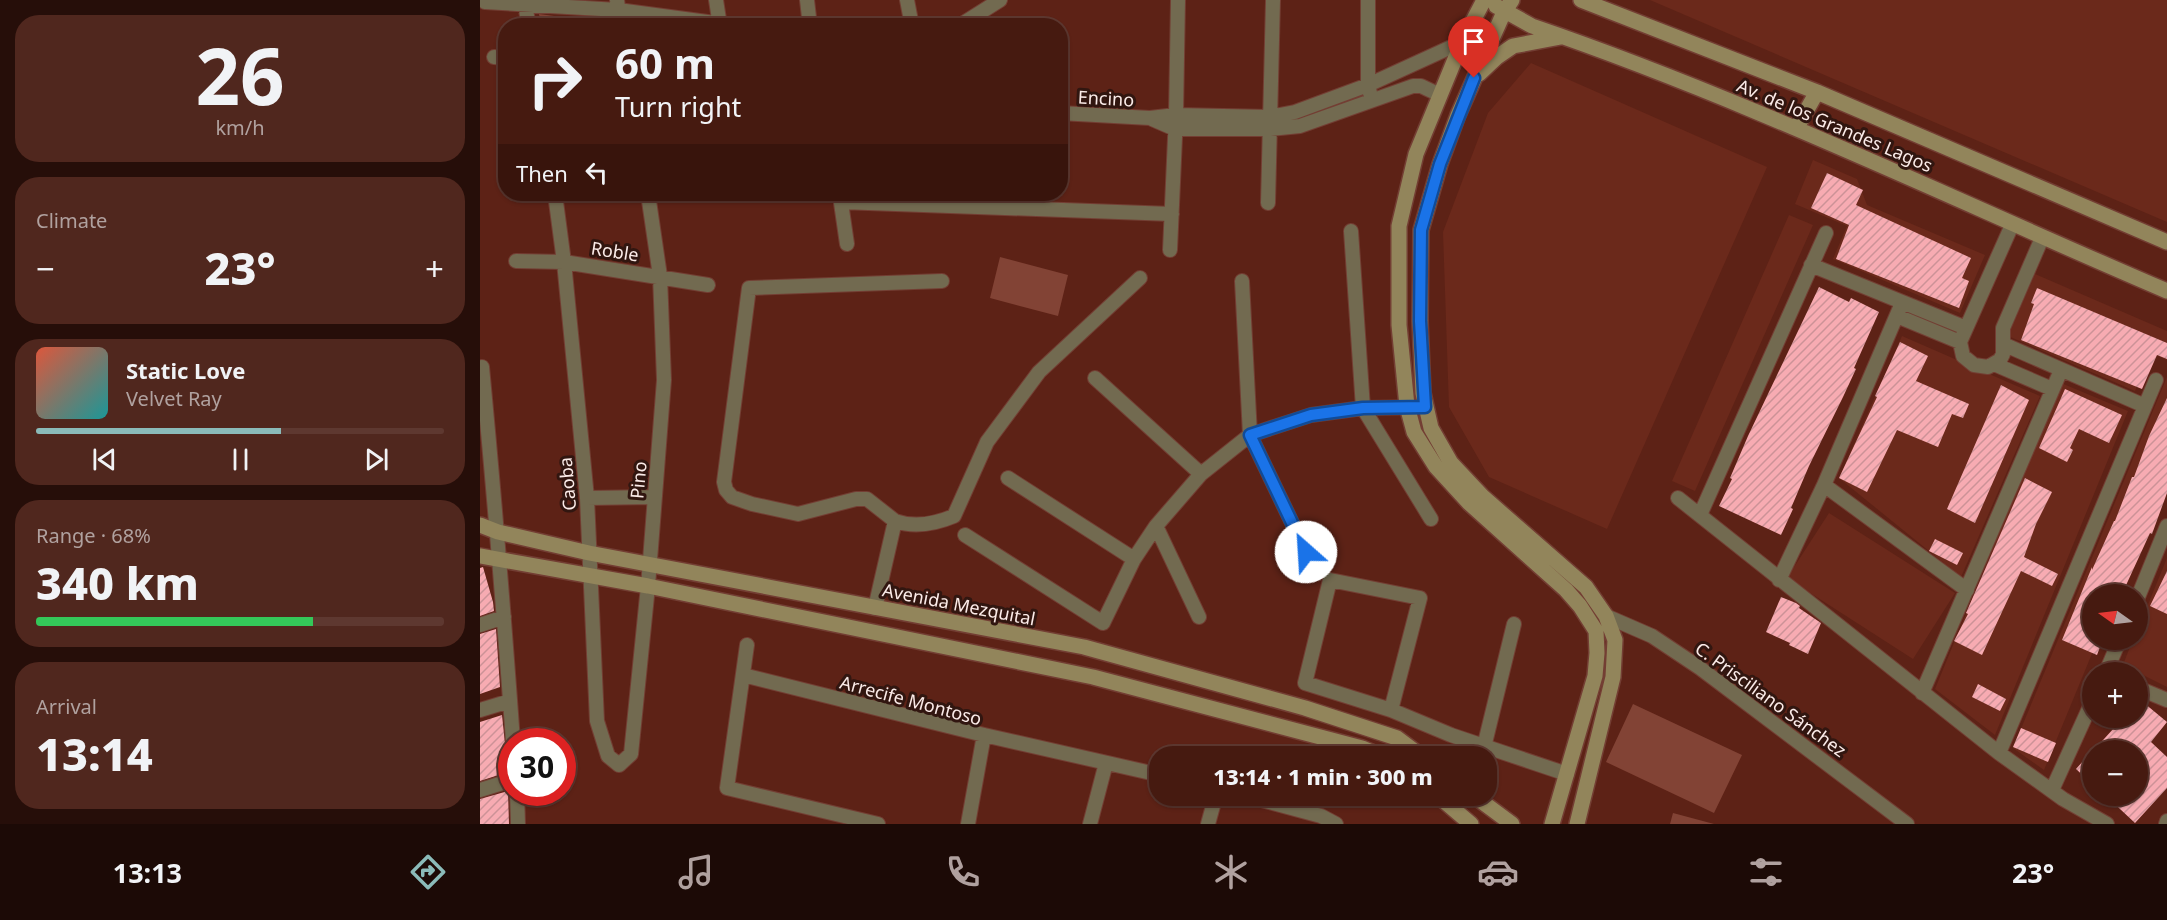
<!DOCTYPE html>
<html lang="en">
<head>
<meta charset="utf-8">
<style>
  body { margin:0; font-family:"Noto Sans",sans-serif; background:#50271e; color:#f1f3f6; height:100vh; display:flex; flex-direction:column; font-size:22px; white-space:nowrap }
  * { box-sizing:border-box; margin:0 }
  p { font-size:20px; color:#b0a19f }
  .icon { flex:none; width:33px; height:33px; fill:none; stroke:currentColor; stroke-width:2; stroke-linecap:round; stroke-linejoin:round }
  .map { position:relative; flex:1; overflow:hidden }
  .panel { display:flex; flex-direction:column; gap:15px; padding:15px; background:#260e09; width:480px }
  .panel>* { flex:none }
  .banner { position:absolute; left:18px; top:18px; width:570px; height:183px; border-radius:24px; box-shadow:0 2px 4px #0004,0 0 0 2px #5e3830; background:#461a10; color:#f1f3f6; overflow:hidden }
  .needle { width:39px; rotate:284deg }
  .buttons { position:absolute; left:1602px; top:584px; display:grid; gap:12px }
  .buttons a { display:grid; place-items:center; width:66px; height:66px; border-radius:50%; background:#461a10; box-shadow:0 2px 4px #0004,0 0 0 2px #5e3830; font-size:30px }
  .speed { position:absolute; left:18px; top:728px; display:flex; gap:12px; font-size:30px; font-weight:700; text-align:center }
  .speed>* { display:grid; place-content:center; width:78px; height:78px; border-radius:50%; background:#461a10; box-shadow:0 2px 4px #0004,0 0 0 2px #5e3830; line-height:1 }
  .speed .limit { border:9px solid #d22; background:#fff; color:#111 }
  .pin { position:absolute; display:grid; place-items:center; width:51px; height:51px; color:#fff; margin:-62px -26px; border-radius:50% 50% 50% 0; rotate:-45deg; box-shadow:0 0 6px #0007 }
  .pin .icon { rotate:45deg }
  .me { position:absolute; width:66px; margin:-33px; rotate:334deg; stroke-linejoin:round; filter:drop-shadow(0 0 4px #0008) }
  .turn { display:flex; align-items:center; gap:21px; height:126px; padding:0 18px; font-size:27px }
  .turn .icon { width:78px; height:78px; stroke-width:2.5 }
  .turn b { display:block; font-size:42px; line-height:51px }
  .then { display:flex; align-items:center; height:57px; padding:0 18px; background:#0003; gap:12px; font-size:22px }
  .big { font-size:45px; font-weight:800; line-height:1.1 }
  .panel .tile { flex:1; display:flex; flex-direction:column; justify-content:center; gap:9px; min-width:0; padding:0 21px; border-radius:24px; background:#50271e }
  .panel .dial { align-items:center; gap:0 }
  .dial b { font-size:78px; line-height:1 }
  .song { display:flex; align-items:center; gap:18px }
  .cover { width:72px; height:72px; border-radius:9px; background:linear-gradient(135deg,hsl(10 70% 55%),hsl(180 70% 35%)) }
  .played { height:6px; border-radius:3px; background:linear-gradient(90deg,#8bbbb9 60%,#5e3830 60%) }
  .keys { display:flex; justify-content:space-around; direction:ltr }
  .heat { display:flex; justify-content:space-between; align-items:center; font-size:33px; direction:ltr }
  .charge { height:9px; border-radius:4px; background:linear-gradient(90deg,#34c759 68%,#5e3830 0) }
  .trip { position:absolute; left:669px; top:746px; width:348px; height:60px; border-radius:24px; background:#461a10; box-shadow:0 2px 4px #0004,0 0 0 2px #5e3830; font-weight:800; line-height:60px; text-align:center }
  .tabs { display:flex; height:96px; justify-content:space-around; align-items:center; background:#1c0a06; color:#b0a19f }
  .tabs .icon { width:42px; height:42px }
  .tabs .current { color:#8bbbb9 }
  .tabs b { font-size:27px; color:#f1f3f6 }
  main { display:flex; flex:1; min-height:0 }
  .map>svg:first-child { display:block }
  .built { fill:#6b291b }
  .park { fill:#824335 }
  .building { fill:url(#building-hatch) }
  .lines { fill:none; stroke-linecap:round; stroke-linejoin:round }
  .street-casing { stroke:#733e33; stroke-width:16 }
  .secondary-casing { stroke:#733e33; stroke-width:18 }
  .street { stroke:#726a50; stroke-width:14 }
  .secondary { stroke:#92855b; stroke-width:15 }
  .route-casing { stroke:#114b97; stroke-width:15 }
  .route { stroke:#1a73e8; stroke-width:10 }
  .labels { text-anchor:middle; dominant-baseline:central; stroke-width:6; stroke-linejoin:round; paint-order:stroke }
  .street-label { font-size:18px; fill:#fbebe8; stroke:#311610 }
</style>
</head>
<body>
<main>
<section class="panel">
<div class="tile dial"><b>26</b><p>km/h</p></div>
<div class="tile"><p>Climate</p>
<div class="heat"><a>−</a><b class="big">23°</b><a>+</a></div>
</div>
<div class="tile">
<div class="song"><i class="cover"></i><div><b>Static Love</b><p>Velvet Ray</p></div></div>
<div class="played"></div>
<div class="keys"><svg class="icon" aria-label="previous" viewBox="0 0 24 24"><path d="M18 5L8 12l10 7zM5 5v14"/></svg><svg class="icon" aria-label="pause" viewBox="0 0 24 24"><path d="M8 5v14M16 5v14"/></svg><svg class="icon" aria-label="next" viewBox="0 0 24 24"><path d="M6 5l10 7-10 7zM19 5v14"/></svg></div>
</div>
<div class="tile"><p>Range · 68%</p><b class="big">340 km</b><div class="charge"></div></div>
<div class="tile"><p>Arrival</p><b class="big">13:14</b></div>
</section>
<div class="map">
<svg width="1687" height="824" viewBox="0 0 1687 824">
  <defs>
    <pattern id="building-hatch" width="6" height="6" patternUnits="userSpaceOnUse" patternTransform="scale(1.5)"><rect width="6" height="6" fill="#f7abb2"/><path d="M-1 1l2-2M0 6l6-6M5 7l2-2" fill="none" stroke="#cc9297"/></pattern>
  </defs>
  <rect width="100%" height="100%" fill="#5d2216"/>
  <!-- built -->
  <path class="built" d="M1170,0H1687V222Z
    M1051,63L1287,167L1127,529L1009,477L969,407L963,232L1008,113Z
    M1333,160L1377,179L1387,205L1505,255L1480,313L1353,259L1367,226L1315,204Z
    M1309,215L1333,225L1215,491L1192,481Z
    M1555,274L1687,331V360L1671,353L1655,391L1528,336Z
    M1422,336L1560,396L1481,577L1359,478Z
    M1687,377V473L1612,594V639H1618L1564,770L1533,748Z
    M1581,383L1648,411L1515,735L1455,689Z
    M1349,513L1475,593L1433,659L1307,578Z
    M1687,558V687L1643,665L1653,639H1658V629Z"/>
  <!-- park -->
  <path class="park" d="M59,14L135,24V25H61Z
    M520,257L588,275L578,316L510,298Z
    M1153,704L1262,755L1234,813L1126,762Z
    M1193,813L1234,824H1190Z"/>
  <!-- building -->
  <path class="building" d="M1347,173L1383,190L1376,205L1491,258L1482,278L1489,281L1479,308L1356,259L1369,225L1331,208Z
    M1339,287L1369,302L1371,298L1399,312L1374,368L1376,369L1363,397L1329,466L1311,508L1313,509L1301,535L1239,506L1252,479L1250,478L1268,436Z
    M1557,288L1687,343V359L1677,355L1662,389L1541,340L1554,304L1551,303Z
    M1420,342L1448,356L1436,381L1489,404L1483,418L1472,414L1458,447L1417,430L1387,492L1359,478L1397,397L1395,396Z
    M1521,385L1549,400L1495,523L1467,509Z
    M1585,389L1642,415L1629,443L1599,429L1590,448L1593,450L1587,462L1559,448Z
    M1687,398V493L1672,534L1670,533L1642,594H1612V639H1623L1617,655L1582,640L1612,567V570L1634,521H1635L1652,477H1654L1669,436Z
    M1545,478L1572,492L1556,524L1544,557L1578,574L1572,586L1541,571L1502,655L1474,641L1488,614L1486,613Z
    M1455,539L1483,553L1477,565L1449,551Z
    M3,567L13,602L14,611L0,616V568Z
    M1687,571V614L1670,606Z
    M1301,597L1316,603L1320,606L1319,608L1341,623L1328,654L1309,645L1310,643L1286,632Z
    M16,629L20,687L0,694V634Z
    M1498,684L1526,699L1520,711L1492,697Z
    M1658,698L1687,722L1671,742L1687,757V788L1655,823L1625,795H1658V750H1614L1644,717H1658Z
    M22,715L28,772L0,781V722Z
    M1541,728L1576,743L1568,762L1533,747Z
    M1612,751V784L1596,769Z
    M28,791L29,824H0V799Z"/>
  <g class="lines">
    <defs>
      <path id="street" d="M44,0L49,26
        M137,0L141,26
        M236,0L240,26
        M327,0L330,26
        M427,0L432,26
        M888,0V85L890,93
        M5,2L138,10L257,26
        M479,26L520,0
        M14,57L26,58
        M580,113L670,118L696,115L790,117L815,112L888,85L982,42
        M672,119L695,129H790L820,126L933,86H941L960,95
        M75,194L84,262L107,498L117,721L128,756L139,765L151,754L168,586L184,380L180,276L168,194
        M360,196L367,244
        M361,202L692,214
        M788,203L793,0
        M1532,225L1480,342L1483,356L1494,365L1508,367L1520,360L1523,354V328L1562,238
        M871,231L883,408L951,519
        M690,250L696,115L698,0
        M36,261L84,262L228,285
        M1331,265L1486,328
        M762,281L770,435L826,552
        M1417,316L1480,342
        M1523,344L1665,406
        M1514,364L1572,389
        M0,368L2,367C14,492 24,616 33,741
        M615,378L721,474
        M528,478L654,559
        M1344,485L1487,590
        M107,498L174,497
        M1198,498L1519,753L1583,799L1627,824
        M1220,515L1346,233
        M415,521L387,499H376L318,514L272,504L252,497L246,490L244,482L269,288L462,281
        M676,526L719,617
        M485,535L623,623L654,559L676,526L721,474L770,435L831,415L883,408L945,407
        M1299,580L1344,485L1422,303
        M1658,597L1687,526
        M395,608L415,521C435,528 455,524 474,516L507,442L559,372L660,278
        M1126,616L1172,636L1220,668L1427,824
        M0,625L24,617
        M267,645L247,788L398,824
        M1626,672L1640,639
        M263,675L504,735L680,775
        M1658,688L1687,700
        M1442,693L1581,370
        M0,710L30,701
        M911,710L940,598L850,580L825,683L911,710L971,735L1087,774
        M1004,747L1034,624
        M1519,753L1676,380
        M0,790L32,780
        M1572,790L1612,702
        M37,792L38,824
        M763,795L841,816L856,824
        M488,824L504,735
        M610,824L626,763
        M728,824L736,795
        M1686,824L1687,821"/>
      <path id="secondary" d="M1004,0L982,42L936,154L919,226V325L927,406L934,432L956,467L989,503L1086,590L1100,606L1116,631L1117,653L1115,676L1072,824
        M1032,0L1024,12L978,115L960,164L941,230L940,321L943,393L951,428L971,463L1002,496L1106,587L1126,616L1135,640L1133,677L1097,824
        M1101,0L1337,92L1687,242
        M1016,6L1052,26C1269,100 1476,201 1687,291
        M999,74L1017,57L1033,46L1081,37
        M1317,127L1337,92
        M0,525L18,532L109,553L604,647L825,708L917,738L941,756
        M0,556L168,586L613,677L882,748L901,756
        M957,795L991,824
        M993,795L1032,824"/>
    </defs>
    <!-- street casing -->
    <use href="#street" class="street-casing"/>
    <!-- secondary casing -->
    <use href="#secondary" class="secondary-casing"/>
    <!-- street -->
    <use href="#street" class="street"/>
    <!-- secondary -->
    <use href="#secondary" class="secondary"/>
  </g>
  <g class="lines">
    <defs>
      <path id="route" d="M826,552L770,435L831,415L883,408L945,407L940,321L941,230L960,164L994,78"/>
    </defs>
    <!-- route casing -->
    <use href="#route" class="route-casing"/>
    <!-- route -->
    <use href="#route" class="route"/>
  </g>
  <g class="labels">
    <!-- street labels -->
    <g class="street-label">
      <text transform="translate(626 98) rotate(3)">Encino</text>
      <text transform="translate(1355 125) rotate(23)">Av. de los Grandes Lagos</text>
      <text transform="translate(135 251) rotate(9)">Roble</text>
      <text transform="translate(158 480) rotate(-85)">Pino</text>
      <text transform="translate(87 484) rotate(-95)">Caoba</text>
      <text transform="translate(479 604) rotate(11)">Avenida Mezquital</text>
      <text transform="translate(1291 699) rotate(36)">C. Prisciliano Sánchez</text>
      <text transform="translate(431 700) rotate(15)">Arrecife Montoso</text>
    </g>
  </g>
</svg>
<div class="buttons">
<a><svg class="needle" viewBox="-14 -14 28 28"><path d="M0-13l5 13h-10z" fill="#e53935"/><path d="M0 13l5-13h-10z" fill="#b0a19f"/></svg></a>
<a>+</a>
<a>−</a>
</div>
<div class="speed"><div class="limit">30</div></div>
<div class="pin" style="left:994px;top:78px;background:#d93025"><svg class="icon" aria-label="arrive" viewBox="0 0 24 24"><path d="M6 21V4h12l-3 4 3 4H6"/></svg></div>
<svg class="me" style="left:826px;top:552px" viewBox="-20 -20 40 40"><circle r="19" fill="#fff"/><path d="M0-13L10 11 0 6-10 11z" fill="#1a73e8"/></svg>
<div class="trip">13:14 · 1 min · 300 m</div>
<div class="banner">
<div class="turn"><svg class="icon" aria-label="right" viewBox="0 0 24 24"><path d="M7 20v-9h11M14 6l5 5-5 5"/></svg><div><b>60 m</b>Turn right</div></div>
<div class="then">Then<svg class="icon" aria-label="left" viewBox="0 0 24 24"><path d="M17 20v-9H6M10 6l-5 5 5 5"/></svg></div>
</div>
</div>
</main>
<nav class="tabs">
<b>13:13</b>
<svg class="icon current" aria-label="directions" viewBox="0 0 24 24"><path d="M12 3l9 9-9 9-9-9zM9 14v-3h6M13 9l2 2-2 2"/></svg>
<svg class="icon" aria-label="music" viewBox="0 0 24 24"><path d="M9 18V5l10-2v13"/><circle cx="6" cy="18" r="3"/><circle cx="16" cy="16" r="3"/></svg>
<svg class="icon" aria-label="phone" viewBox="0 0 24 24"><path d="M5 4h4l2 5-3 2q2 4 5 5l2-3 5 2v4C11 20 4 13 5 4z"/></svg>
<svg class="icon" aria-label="climate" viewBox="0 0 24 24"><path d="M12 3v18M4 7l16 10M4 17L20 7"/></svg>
<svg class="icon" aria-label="car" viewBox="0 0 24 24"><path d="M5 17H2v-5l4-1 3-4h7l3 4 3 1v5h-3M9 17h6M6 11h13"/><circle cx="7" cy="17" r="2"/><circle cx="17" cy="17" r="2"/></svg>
<svg class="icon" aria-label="filters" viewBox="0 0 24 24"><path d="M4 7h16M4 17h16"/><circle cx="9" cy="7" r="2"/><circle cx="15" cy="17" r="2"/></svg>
<b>23°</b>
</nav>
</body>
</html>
